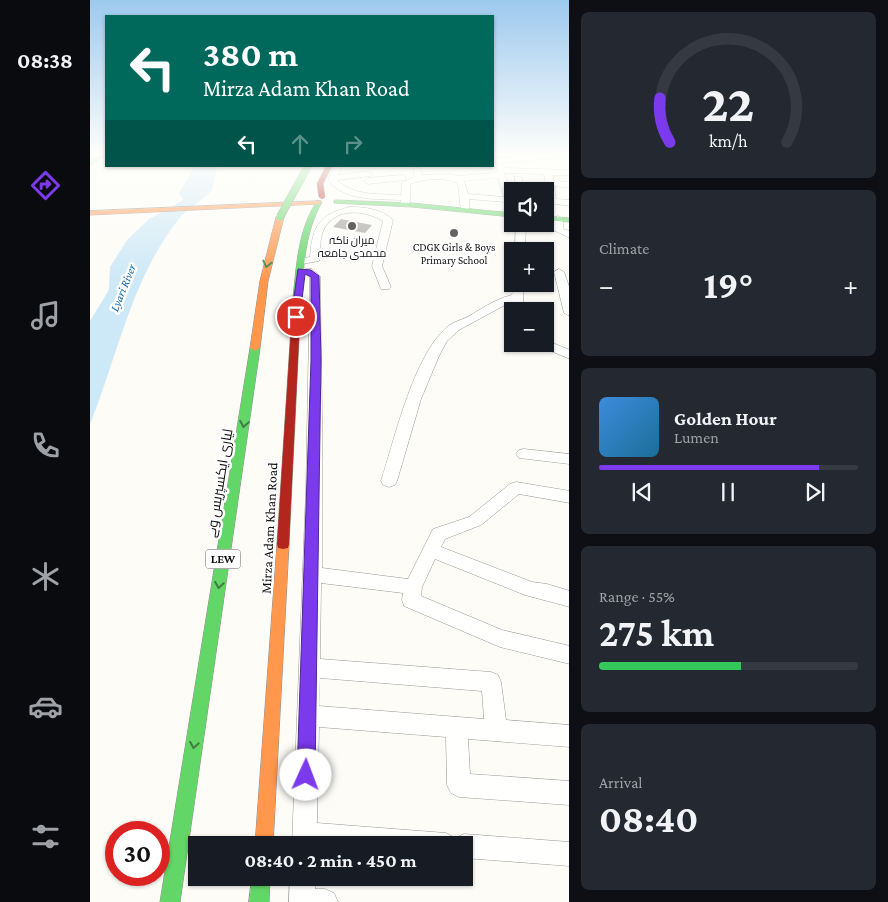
<!DOCTYPE html>
<html lang="en">
<head>
<meta charset="utf-8">
<style>
  body { margin:0; font-family:"Crimson Pro",Cairo,serif; background:#242831; color:#f1f3f6; height:100vh; display:flex; flex-direction:column; font-size:19px; white-space:nowrap }
  * { box-sizing:border-box; margin:0 }
  p { font-size:16px; color:#9ea1a6 }
  .icon { flex:none; width:28px; height:28px; fill:none; stroke:currentColor; stroke-width:2; stroke-linecap:round; stroke-linejoin:round }
  .map { position:relative; flex:1; overflow:hidden }
  .sheet { display:flex; flex-direction:column; gap:12px; padding:12px; background:#0d0f14; width:319px }
  .sheet>* { flex:none }
  .banner { position:absolute; left:15px; top:15px; width:389px; height:152px; border-radius:0px; box-shadow:0 1px 4px #0004; background:#00695c; color:#fff; overflow:hidden }
  .buttons { position:absolute; left:414px; top:182px; display:grid; gap:10px }
  .buttons a { display:grid; place-items:center; width:50px; height:50px; border-radius:0px; background:#171b24; box-shadow:0 1px 4px #0004; font-size:25px }
  .speed { position:absolute; left:15px; top:821px; display:flex; gap:10px; font-size:25px; font-weight:700; text-align:center }
  .speed>* { display:grid; place-content:center; width:65px; height:65px; border-radius:50%; background:#171b24; box-shadow:0 1px 4px #0004; line-height:1 }
  .speed .limit { border:8px solid #d22; background:#fff; color:#111 }
  .pin { position:absolute; display:grid; place-items:center; width:42px; height:42px; color:#fff; margin:-21px; border:2px solid #fff; border-radius:50%; box-shadow:0 1px 5px #0007 }
  .me { position:absolute; width:55px; margin:-28px; rotate:2deg; stroke-linejoin:round; filter:drop-shadow(0 0 4px #0008) }
  .turn { display:flex; align-items:center; gap:18px; height:105px; padding:0 15px; font-size:22px }
  .turn .icon { width:65px; height:65px; stroke-width:2.5 }
  .turn b { display:block; font-size:35px; line-height:42px }
  .lanes { display:flex; align-items:center; height:48px; padding:0 15px; background:#0003; justify-content:center; gap:25px; direction:ltr }
  .lanes .off { opacity:.35 }
  .big { font-size:38px; font-weight:700; line-height:1.1 }
  .sheet .card { flex:1; display:flex; flex-direction:column; justify-content:center; gap:8px; min-width:0; padding:0 18px; border-radius:8px; background:#242831 }
  .sheet .dial { align-items:center; gap:0 }
  .dial svg { height:130px; overflow:visible; fill:none; stroke:#363941; stroke-width:7; stroke-linecap:round; text-anchor:middle }
  .dial text { fill:#f1f3f6; stroke:none }
  .song { display:flex; align-items:center; gap:15px }
  .cover { width:60px; height:60px; border-radius:8px; background:linear-gradient(135deg,hsl(210 70% 55%),hsl(200 70% 35%)) }
  .played { height:5px; border-radius:2px; background:linear-gradient(90deg,#7c3aed 85%,#363941 85%) }
  .keys { display:flex; justify-content:space-around; direction:ltr }
  .heat { display:flex; justify-content:space-between; align-items:center; font-size:28px; direction:ltr }
  .charge { height:8px; border-radius:4px; background:linear-gradient(90deg,#34c759 55%,#363941 0) }
  .trip { position:absolute; left:98px; top:836px; width:285px; height:50px; border-radius:0px; background:#171b24; box-shadow:0 1px 4px #0004; font-weight:700; line-height:50px; text-align:center }
  main { display:flex; flex:1; min-height:0 }
  .tab-bar { display:flex; flex-direction:column; width:90px; justify-content:space-around; align-items:center; background:#090b0e; color:#9ea1a6 }
  .tab-bar .icon { width:35px; height:35px }
  .tab-bar .active { color:#7c3aed }
  .tab-bar b { font-size:22px; color:#f1f3f6 }
  .map>svg:first-child { display:block }
  .water { fill:#cde8f7 }
  .building { fill:#a19f9c }
  .lines { fill:none; stroke-linecap:round; stroke-linejoin:round }
  .street-casing { stroke:#979795; stroke-width:1 }
  .fast-casing { stroke:#8e8d8b; stroke-width:1 }
  .slow-casing { stroke:#8e8d8b; stroke-width:1 }
  .jam-casing { stroke:#8e8d8b; stroke-width:1 }
  .street { fill:#fffffe; fill-rule:evenodd }
  .fast { fill:#63d668; fill-rule:evenodd }
  .slow { fill:#ff974d; fill-rule:evenodd }
  .jam { fill:#b3261e; fill-rule:evenodd }
  .fast-bridge-casing { stroke:#858482; stroke-width:8; stroke-linecap:butt }
  .fast-bridge { stroke:#63d668; stroke-width:7 }
  .oneway { stroke:#3e7d41 }
  .route { fill:#7c3aed; stroke:#51269a }
  .poi-dot { fill:#646362; stroke:#fff; stroke-width:2 }
  .labels { text-anchor:middle; dominant-baseline:central; stroke-width:5; stroke-linejoin:round; paint-order:stroke }
  .far-poi-label { font-size:11px; fill:#111; stroke:#fff }
  .far-water-label { font-size:12px; font-style:italic; fill:#1768a6; stroke:#fff }
  .shield { fill:#fff; stroke:#585858; stroke-width:1 }
  .shield-label { font-size:12px; font-weight:bold; fill:#111 }
  .street-label { font-size:14px; fill:#111; stroke:#fff }
</style>
</head>
<body>
<main>
<nav class="tab-bar">
<b>08:38</b>
<svg class="icon active" aria-label="directions" viewBox="0 0 24 24"><path d="M12 3l9 9-9 9-9-9zM9 14v-3h6M13 9l2 2-2 2"/></svg>
<svg class="icon" aria-label="music" viewBox="0 0 24 24"><path d="M9 18V5l10-2v13"/><circle cx="6" cy="18" r="3"/><circle cx="16" cy="16" r="3"/></svg>
<svg class="icon" aria-label="phone" viewBox="0 0 24 24"><path d="M5 4h4l2 5-3 2q2 4 5 5l2-3 5 2v4C11 20 4 13 5 4z"/></svg>
<svg class="icon" aria-label="climate" viewBox="0 0 24 24"><path d="M12 3v18M4 7l16 10M4 17L20 7"/></svg>
<svg class="icon" aria-label="car" viewBox="0 0 24 24"><path d="M5 17H2v-5l4-1 3-4h7l3 4 3 1v5h-3M9 17h6M6 11h13"/><circle cx="7" cy="17" r="2"/><circle cx="17" cy="17" r="2"/></svg>
<svg class="icon" aria-label="filters" viewBox="0 0 24 24"><path d="M4 7h16M4 17h16"/><circle cx="9" cy="7" r="2"/><circle cx="15" cy="17" r="2"/></svg>
</nav>
<div class="map">
<svg width="480" height="902" viewBox="0 0 480 902">
  <rect width="100%" height="100%" fill="#fdfcf7"/>
  <!-- water -->
  <path class="water" d="M105,166H127L122,190C112,201 97,208 88,220C41,280 28,355 0,424V321L19,290L20,267L37,240L59,219L92,201L93,199L89,193Z"/>
  <!-- building -->
  <path class="building" d="M251,219L282,225L275,233L243,227Z"/>
  <g class="lines">
    <defs>
      <path id="street" d="M0,155H7L0,159Z
        M444,155H479L475,157L411,163L416,168L480,170V175H463V181L480,182V188L464,186L466,199L480,200V206L459,203L454,174L414,173L422,196V216L419,217L414,214L415,202L379,199V210L374,213L371,212L368,184C355,176 334,179 320,184V204L315,207L310,204L311,200C286,199 254,201 238,180L244,166H252L248,175L278,171L282,174L281,176L247,180C262,196 291,194 311,195L312,183L324,177V168H330L332,175L362,174L367,176L406,173L408,169L406,165L409,163H402V159ZM408,178L414,197L378,194L374,181Z
        M312,175L315,176V180L278,184L274,181L278,178Z
        M425,176L432,178L434,191H426Z
        M260,207C275,207 292,209 303,220L292,266L301,287L299,289H291L282,266L293,221C273,209 241,207 232,234C229,243 232,253 229,261L212,264L207,261L208,259L220,257C222,227 229,214 260,207Z
        M468,216L473,219V229L480,231V238L463,230V219Z
        M426,224H436L435,251H425Z
        M211,268L222,269L230,276L232,418V568L318,579L343,529L379,517L420,484L426,482L480,491V503L429,494L391,525L355,539L351,547L442,582L457,584L480,591V607L435,595L345,559L332,587L331,596L412,630L480,646V664L410,647L314,606L312,600L313,593L231,583L230,659L401,672L408,675L411,682L416,720L480,725V747L378,739L380,774L480,781V805L369,797L361,793L357,785L356,737L229,727L227,823L356,833L365,838L374,834L480,842V866L374,858V845H202L216,490L220,277L216,274L207,273L206,271ZM230,678L392,691L394,719L229,706Z
        M469,269L474,272L480,289V316L474,313L464,272Z
        M423,284H433V311H422V313V302L415,305L369,330L357,341L349,356L331,399L307,481L305,485L299,487L293,485L291,481C305,438 323,357 357,327C364,321 373,320 381,315C394,307 406,299 422,295Z
        M455,340L480,350V359L451,347L449,344H455Z
        M434,449L480,454V464L429,458L426,454L429,450Z
        M200,878H225V889H235L244,893L248,902H199Z"/>
      <path id="fast" d="M9,155H16L0,166V161Z
        M246,200L322,203L422,213V217L322,207L244,203V201Z
        M227,201L232,202C215,232 214,264 211,297L207,300L203,297C207,263 208,230 227,201Z
        M455,216L480,218V222L455,220Z
        M165,345L170,348L90,902H70L160,348Z
        M162,878H180L179,902H159Z"/>
      <path id="slow" d="M231,201V203L229,204L0,215V211Z
        M190,215L194,217L178,281L170,348L165,351L160,348L170,281L186,217Z
        M193,539L198,540L199,544L183,845H165L187,544L188,540Z"/>
      <path id="jam" d="M236,166H242L233,184L235,197L232,199L229,197L227,184Z
        M207,294L211,297L199,544L198,548L193,549L188,548L187,544L203,297Z"/>
    </defs>
    <!-- street casing -->
    <use href="#street" class="street-casing"/>
    <!-- fast casing -->
    <use href="#fast" class="fast-casing"/>
    <!-- slow casing -->
    <use href="#slow" class="slow-casing"/>
    <!-- jam casing -->
    <use href="#jam" class="jam-casing"/>
    <!-- street -->
    <use href="#street" class="street"/>
    <!-- fast -->
    <use href="#fast" class="fast"/>
    <!-- slow -->
    <use href="#slow" class="slow"/>
    <!-- jam -->
    <use href="#jam" class="jam"/>
    <defs>
      <path id="fast-bridge" d="M190,217L218,166"/>
    </defs>
    <!-- fast-bridge casing -->
    <use href="#fast-bridge" class="fast-bridge-casing"/>
    <!-- fast-bridge -->
    <use href="#fast-bridge" class="fast-bridge"/>
  </g>
  <!-- one-way arrows -->
  <defs><path id="oneway-chevron" d="M-2-3.5L2.5 0L-2 3.5" fill="none" stroke-width="1.6" stroke-linecap="round" stroke-linejoin="round" transform="scale(1.25)"/></defs>
  <g class="oneway">
    <use href="#oneway-chevron" transform="translate(177 264) rotate(103)"/>
    <use href="#oneway-chevron" transform="translate(154 424) rotate(100)"/>
    <use href="#oneway-chevron" transform="translate(129 585) rotate(99)"/>
    <use href="#oneway-chevron" transform="translate(104 745) rotate(99)"/>
  </g>
  <!-- sky -->
  <linearGradient id="sky" x2="0" y2="1"><stop stop-color="#9dc9ee"/><stop offset="0.55" stop-color="#fefefb"/><stop offset="1" stop-color="#fefefb" stop-opacity="0"/></linearGradient>
  <rect width="480" height="281" fill="url(#sky)"/>
  <!-- route -->
  <path class="route" d="M208,269L221,270L229,276L231,360L225,775L222,781L216,784L210,781L207,775L221,360V277L215,274L210,317L209,319H202L201,317Z"/>
  <!-- markers -->
  <g class="poi-dot">
    <circle cx="262" cy="226" r="5"/>
    <circle cx="364" cy="233" r="5"/>
  </g>
  <g class="labels">
    <!-- far-poi labels -->
    <g class="far-poi-label">
      <text x="262" y="240">میران ناکہ<tspan x="262" dy="13">محمدی جامعہ</tspan></text>
      <text x="364" y="247">CDGK Girls &amp; Boys<tspan x="364" dy="13">Primary School</tspan></text>
    </g>
    <!-- far-water labels -->
    <g class="far-water-label">
      <text transform="translate(33 288) rotate(-68)">Lyari River</text>
    </g>
    <!-- shield labels -->
    <rect class="shield" x="115.5" y="549.5" width="35" height="19" rx="4"/>
    <g class="shield-label">
      <text x="133" y="559">LEW</text>
    </g>
    <!-- street labels -->
    <g class="street-label">
      <text transform="translate(129 483) rotate(-81)">لیاری ایکسپریس وے</text>
      <text transform="translate(179 528) rotate(-87)">Mirza Adam Khan Road</text>
    </g>
  </g>
</svg>
<div class="buttons">
<a><svg class="icon" aria-label="sound" viewBox="0 0 24 24"><path d="M4 9h4l5-4v14l-5-4H4zM17 9q2 3 0 6"/></svg></a>
<a>+</a>
<a>−</a>
</div>
<div class="speed"><div class="limit">30</div></div>
<div class="pin" style="left:206px;top:317px;background:#d93025"><svg class="icon" aria-label="arrive" viewBox="0 0 24 24"><path d="M6 21V4h12l-3 4 3 4H6"/></svg></div>
<svg class="me" style="left:216px;top:775px" viewBox="-20 -20 40 40"><circle r="19" fill="#fff"/><path d="M0-13L10 11 0 6-10 11z" fill="#7c3aed"/></svg>
<div class="trip">08:40 · 2 min · 450 m</div>
<div class="banner">
<div class="turn"><svg class="icon" aria-label="left" viewBox="0 0 24 24"><path d="M17 20v-9H6M10 6l-5 5 5 5"/></svg><div><b>380 m</b>Mirza Adam Khan Road</div></div>
<div class="lanes"><svg class="icon" aria-label="left" viewBox="0 0 24 24"><path d="M17 20v-9H6M10 6l-5 5 5 5"/></svg><svg class="icon off" aria-label="ahead" viewBox="0 0 24 24"><path d="M12 20V5M6 11l6-6 6 6"/></svg><svg class="icon off" aria-label="right" viewBox="0 0 24 24"><path d="M7 20v-9h11M14 6l5 5-5 5"/></svg></div>
</div>
</div>
<section class="sheet">
<div class="card dial"><svg viewBox="0 0 100 80">
<path d="M14 69A42 42 0 1 1 86 69"/>
<path d="M14 69A42 42 0 0 1 8 42" stroke="#7c3aed"/>
<text x="50" y="56" font-size="32" font-weight="700">22</text>
<text x="50" y="72" font-size="11">km/h</text>
</svg></div>
<div class="card"><p>Climate</p>
<div class="heat"><a>−</a><b class="big">19°</b><a>+</a></div>
</div>
<div class="card">
<div class="song"><i class="cover"></i><div><b>Golden Hour</b><p>Lumen</p></div></div>
<div class="played"></div>
<div class="keys"><svg class="icon" aria-label="previous" viewBox="0 0 24 24"><path d="M18 5L8 12l10 7zM5 5v14"/></svg><svg class="icon" aria-label="pause" viewBox="0 0 24 24"><path d="M8 5v14M16 5v14"/></svg><svg class="icon" aria-label="next" viewBox="0 0 24 24"><path d="M6 5l10 7-10 7zM19 5v14"/></svg></div>
</div>
<div class="card"><p>Range · 55%</p><b class="big">275 km</b><div class="charge"></div></div>
<div class="card"><p>Arrival</p><b class="big">08:40</b></div>
</section>
</main>
</body>
</html>
